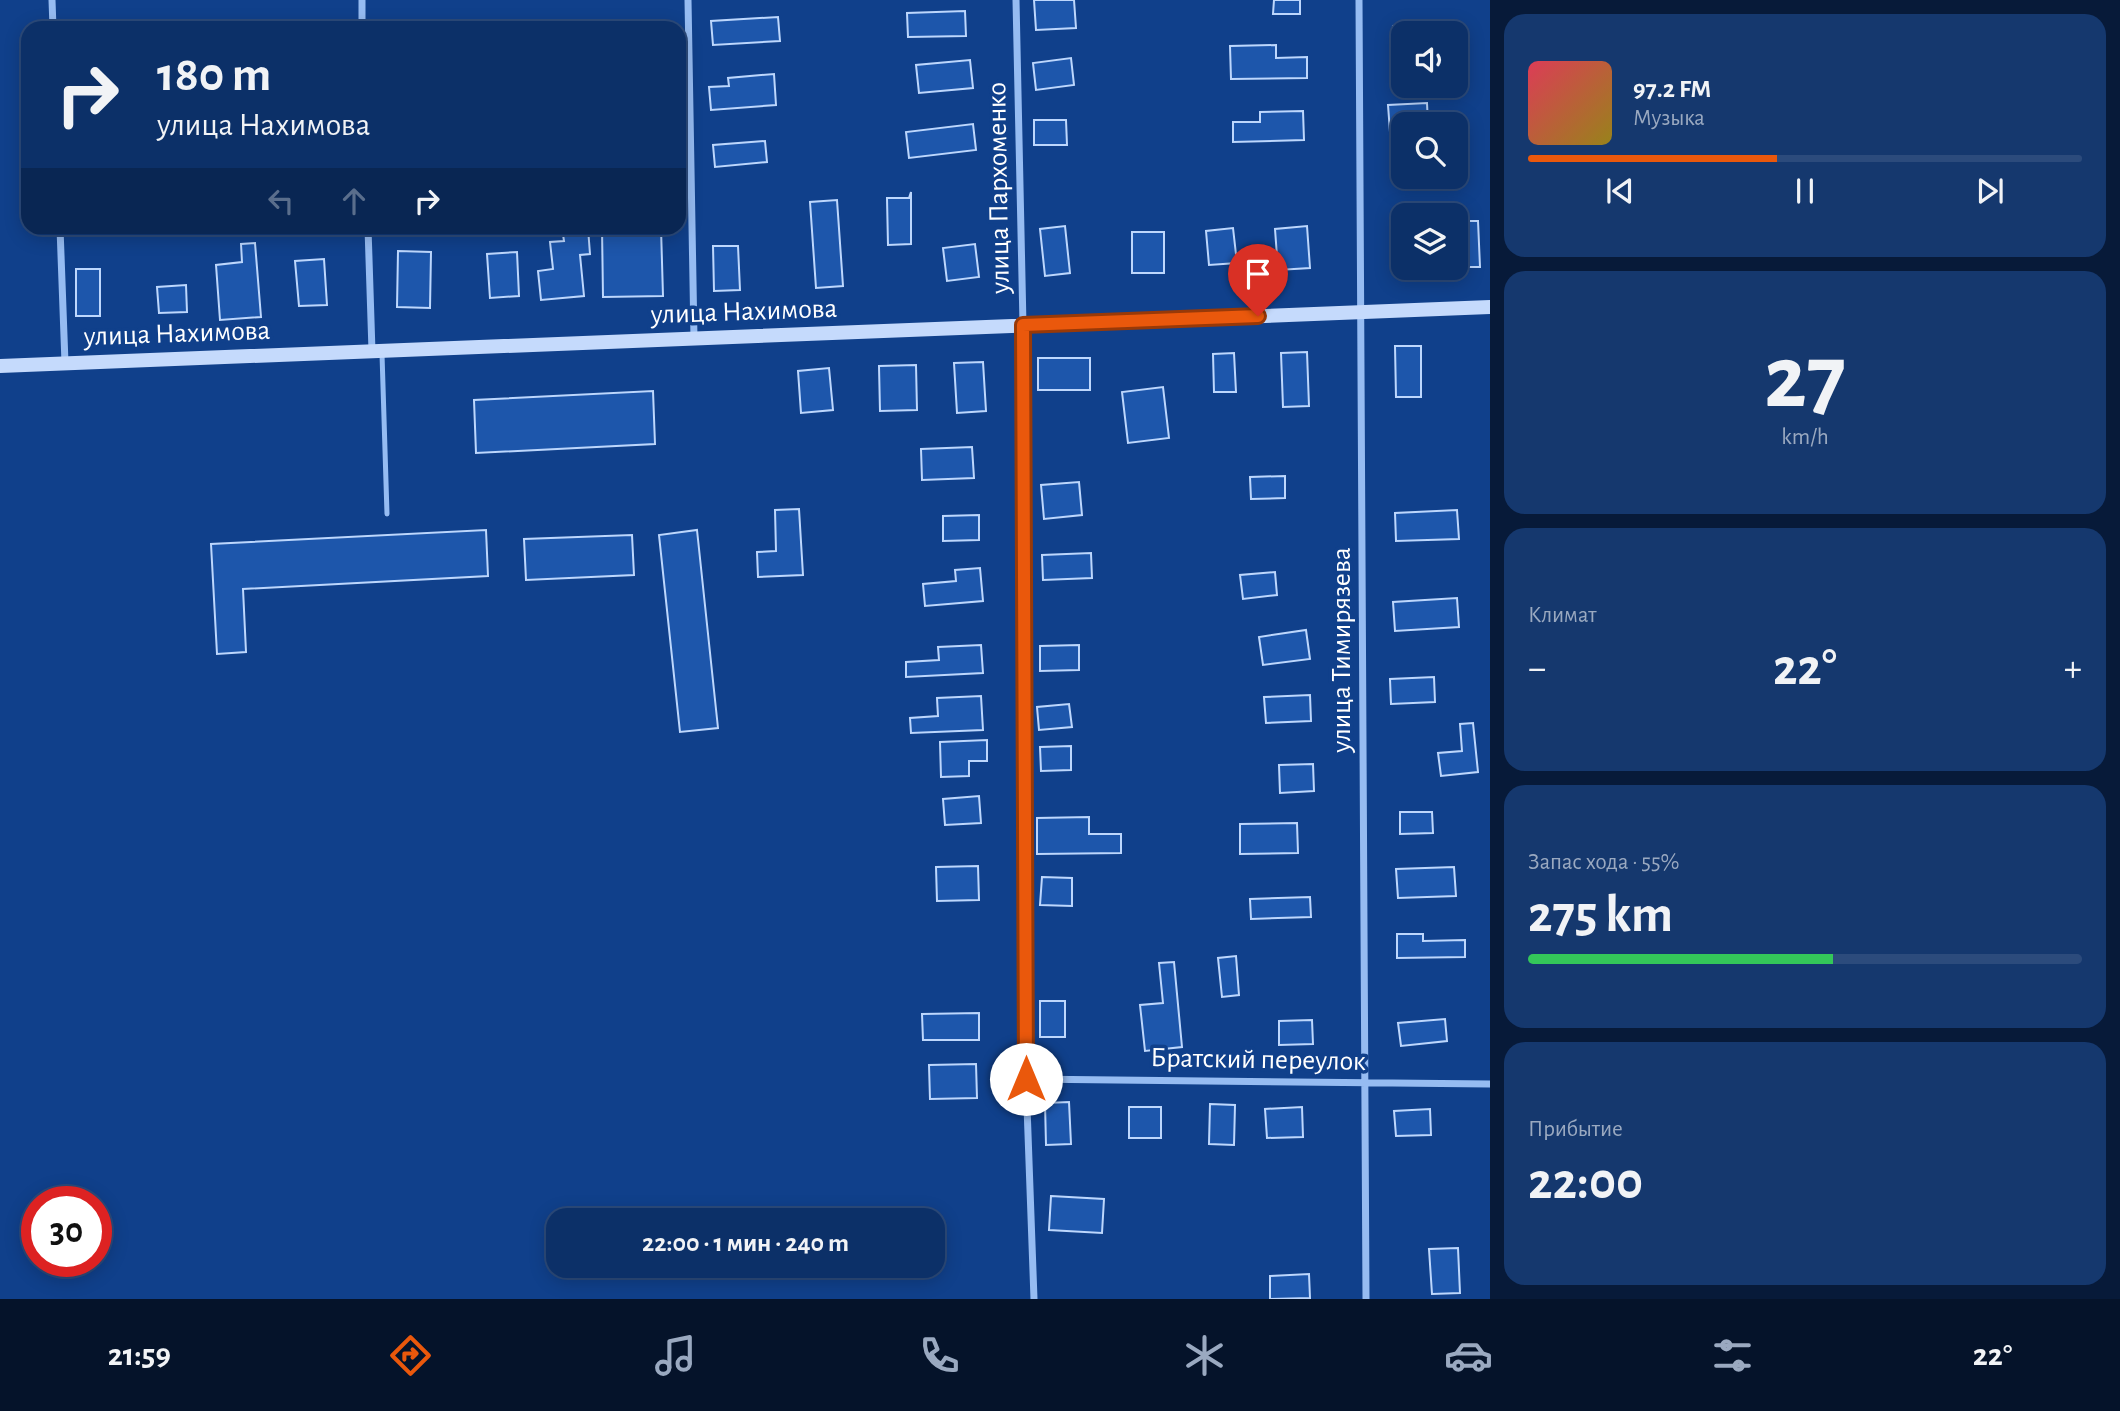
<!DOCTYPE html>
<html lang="ru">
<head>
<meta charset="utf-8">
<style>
  body { margin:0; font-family:"Alegreya Sans",sans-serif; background:#15386e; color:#f1f3f6; height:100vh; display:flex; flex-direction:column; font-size:26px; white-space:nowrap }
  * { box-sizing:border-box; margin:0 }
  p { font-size:23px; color:#9aa9c0 }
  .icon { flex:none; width:38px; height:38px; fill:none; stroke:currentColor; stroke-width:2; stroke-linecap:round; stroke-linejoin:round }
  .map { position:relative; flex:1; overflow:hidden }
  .panel { display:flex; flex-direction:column; gap:14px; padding:14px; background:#071a39; width:630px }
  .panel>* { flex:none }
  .top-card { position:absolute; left:21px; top:21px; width:665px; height:214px; border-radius:21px; box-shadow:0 4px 18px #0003,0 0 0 2px #2c4b7c; background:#0c3068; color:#f1f3f6; overflow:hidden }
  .fabs { position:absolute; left:1391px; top:21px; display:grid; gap:14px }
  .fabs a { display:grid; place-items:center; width:77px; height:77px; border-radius:14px; background:#0c3068; box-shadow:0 4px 18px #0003,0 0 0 2px #2c4b7c; font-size:35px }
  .speed { position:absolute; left:21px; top:1186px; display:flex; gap:14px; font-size:35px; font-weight:700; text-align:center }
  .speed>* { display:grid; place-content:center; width:91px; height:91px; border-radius:50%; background:#0c3068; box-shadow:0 4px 18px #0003,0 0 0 2px #2c4b7c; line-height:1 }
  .speed .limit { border:10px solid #d22; background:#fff; color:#111 }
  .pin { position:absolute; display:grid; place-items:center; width:60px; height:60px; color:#fff; margin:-72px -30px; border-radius:50% 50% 50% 0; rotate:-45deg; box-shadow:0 0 7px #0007 }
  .pin .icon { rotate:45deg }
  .me { position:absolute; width:77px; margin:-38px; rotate:0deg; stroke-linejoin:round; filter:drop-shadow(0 0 5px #0008) }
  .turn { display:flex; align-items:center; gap:24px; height:147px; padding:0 21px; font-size:32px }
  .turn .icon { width:91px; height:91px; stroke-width:2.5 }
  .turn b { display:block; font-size:49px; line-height:60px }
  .lanes { display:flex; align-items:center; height:66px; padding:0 21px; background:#0003; justify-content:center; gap:35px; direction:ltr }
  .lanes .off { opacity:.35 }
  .big { font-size:52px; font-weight:600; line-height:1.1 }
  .panel .card { flex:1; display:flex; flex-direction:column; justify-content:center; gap:10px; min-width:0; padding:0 24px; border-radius:21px; background:#15386e }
  .panel .dial { align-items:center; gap:0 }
  .dial b { font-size:91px; line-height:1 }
  .song { display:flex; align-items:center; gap:21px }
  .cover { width:84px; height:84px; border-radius:10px; background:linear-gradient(135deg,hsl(350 70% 55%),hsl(50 70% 35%)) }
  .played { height:7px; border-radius:4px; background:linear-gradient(90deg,#ea580c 45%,#2c4b7c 45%) }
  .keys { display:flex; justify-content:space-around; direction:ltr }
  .heat { display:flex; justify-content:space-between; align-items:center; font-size:38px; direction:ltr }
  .charge { height:10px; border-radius:5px; background:linear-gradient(90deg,#34c759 55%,#2c4b7c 0) }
  .trip { position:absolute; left:546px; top:1208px; width:399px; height:70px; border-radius:21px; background:#0c3068; box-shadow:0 4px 18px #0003,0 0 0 2px #2c4b7c; font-weight:600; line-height:70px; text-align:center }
  .dock { display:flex; height:112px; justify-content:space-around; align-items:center; background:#05132a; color:#9aa9c0 }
  .dock .icon { width:49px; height:49px }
  .dock .selected { color:#ea580c }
  .dock b { font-size:32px; color:#f1f3f6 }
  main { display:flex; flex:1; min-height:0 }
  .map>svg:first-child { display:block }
  .building { fill:#1d56ab; stroke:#bdd7fd; stroke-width:2 }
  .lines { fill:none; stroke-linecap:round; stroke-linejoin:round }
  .lane { stroke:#96bcf2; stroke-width:5 }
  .street { stroke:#96bcf2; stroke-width:7 }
  .secondary { stroke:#c5dafc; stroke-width:14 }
  .route-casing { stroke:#983908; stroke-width:18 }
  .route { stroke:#ea580c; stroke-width:12 }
  .labels { text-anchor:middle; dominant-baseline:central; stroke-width:7; stroke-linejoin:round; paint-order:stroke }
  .street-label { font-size:28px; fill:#fff; stroke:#10408b }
</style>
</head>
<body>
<main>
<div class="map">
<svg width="1490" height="1299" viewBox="0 0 1490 1299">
  <rect width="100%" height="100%" fill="#10408b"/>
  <!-- building -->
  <path class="building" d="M1034,0H1074L1076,28L1036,30Z
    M1274,0H1300V14H1273Z
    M965,11L966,36L908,37L907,13Z
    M778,17L780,41L713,45L711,21Z
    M1424,25L1425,33H1404V52H1394L1393,26Z
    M1276,45V58L1307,57V78L1231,79L1230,46Z
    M1071,58L1074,85L1036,90L1033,63Z
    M970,60L973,88L919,93L916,65Z
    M774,74L776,105L711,110L709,87L729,86L728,78Z
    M1427,103L1428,124H1404V132H1390L1388,105Z
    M1303,111L1304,140L1233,142V122H1260V112Z
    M1034,120H1066L1067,145H1034Z
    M973,124L976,150L909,158L906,132Z
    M765,141L767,162L715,167L713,145Z
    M911,192V244L888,245L887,198H909Z
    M837,200L843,286L816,288L810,202Z
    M1392,213H1428L1404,215V267H1392Z
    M1462,221H1478L1480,267H1463Z
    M1065,226L1070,273L1045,276L1040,229Z
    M1307,226L1310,268L1278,270L1275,229Z
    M562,228H588L590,254L580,255L584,296L541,300L538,271L553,269L550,242L564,241Z
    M602,228H661L663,296L603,297Z
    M1233,228L1237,263L1209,265L1206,231Z
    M1132,232H1164V273H1132Z
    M255,243L261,317L220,320L216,265L242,262L241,244Z
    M975,244L979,277L947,281L943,248Z
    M713,246H738L740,290L714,291Z
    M398,251L431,252L430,308L397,307Z
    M517,252L519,296L490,298L487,254Z
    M324,259L327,305L299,306L295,261Z
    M76,269H100V316H76Z
    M186,285L187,312L159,313L157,287Z
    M1395,346H1421V397H1396Z
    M1307,352L1309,406L1283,407L1281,353Z
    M1234,353L1236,392H1214L1213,354Z
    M1038,358H1090V390H1038Z
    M983,362L986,411L957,413L954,363Z
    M916,365L917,410L880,411L879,366Z
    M829,368L833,410L801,413L798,371Z
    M1163,387L1169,438L1128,443L1122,392Z
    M653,391L655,444L476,453L474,400Z
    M972,447L974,478L922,480L921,449Z
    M1285,476V498L1251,499L1250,477Z
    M1079,482L1082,515L1044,519L1041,485Z
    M799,509L803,575L758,577L757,552L776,551L775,510Z
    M1457,510L1459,539L1396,541L1395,513Z
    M979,515V540L943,541V516Z
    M486,530L488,576L243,589L246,652L217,654L211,544Z
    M697,530L718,728L680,732L659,535Z
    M632,535L634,575L526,580L524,539Z
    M1091,553L1092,578L1043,580L1042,555Z
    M980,568L983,601L925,606L923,584L956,581L955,570Z
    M1275,572L1277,595L1243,599L1240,575Z
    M1457,598L1459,627L1395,631L1393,602Z
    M1306,630L1310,659L1263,665L1259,637Z
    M981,645L983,673L906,677V662L939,660L938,647Z
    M1079,645V670L1040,671V646Z
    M1434,677L1435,702L1391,704L1390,679Z
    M1310,695L1311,721L1266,723L1264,697Z
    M981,696L983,730L911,733L910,718L938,716L937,698Z
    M1069,704L1072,727L1039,730L1037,707Z
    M1473,723L1478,772L1441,776L1438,753L1462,751L1460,724Z
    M987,740V761H969V776L941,777L940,742Z
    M1071,746V770L1041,771L1040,747Z
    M1313,764L1314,791L1280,793L1279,765Z
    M979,796L981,823L945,825L943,799Z
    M1400,812H1432L1433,833L1400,834Z
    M1089,817V834H1121V853L1037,854V818Z
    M1297,823L1298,853L1240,854V824Z
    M978,866L979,900L937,901L936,867Z
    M1454,867L1456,896L1398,898L1396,869Z
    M1042,877L1072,878V906L1040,905Z
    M1310,897L1311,917L1251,919L1250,899Z
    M1397,934H1423V941L1465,940V957L1397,958Z
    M1236,956L1239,995L1222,997L1218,958Z
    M1174,962L1182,1047L1145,1051L1140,1005L1163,1003L1159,963Z
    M1040,1001H1065V1037H1040Z
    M979,1013V1040H923L922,1014Z
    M1445,1019L1447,1041L1401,1046L1398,1023Z
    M1312,1020L1313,1044L1279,1045V1021Z
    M976,1064L977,1098L930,1099L929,1065Z
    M1069,1102L1071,1144L1046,1145L1045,1103Z
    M1210,1104L1235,1105L1234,1145L1209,1144Z
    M1129,1107H1161V1138H1129Z
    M1302,1107L1303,1137L1267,1138L1265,1109Z
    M1430,1109L1431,1135L1396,1136L1394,1111Z
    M1051,1196L1104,1199L1102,1233L1049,1230Z
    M1458,1248L1460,1293L1432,1294L1429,1249Z
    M1309,1274L1310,1298L1270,1299V1276Z"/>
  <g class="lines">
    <!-- lane -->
    <path class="lane" d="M382,354L387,514"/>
    <!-- street -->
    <path class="street" d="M52,0L53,28
      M362,0V28
      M688,0L694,338
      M1016,0L1023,325L1026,1079L1034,1299
      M1359,0L1366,1299
      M60,228L65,363
      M368,228L372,351
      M1026,1079L1490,1084"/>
    <!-- secondary -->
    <path class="secondary" d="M0,366L1490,307"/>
  </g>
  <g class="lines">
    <defs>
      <path id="route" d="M1026,1079L1023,325L1258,316"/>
    </defs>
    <!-- route casing -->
    <use href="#route" class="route-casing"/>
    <!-- route -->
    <use href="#route" class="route"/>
  </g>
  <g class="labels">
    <!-- street labels -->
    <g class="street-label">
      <text transform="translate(999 188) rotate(-91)">улица Пархоменко</text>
      <text transform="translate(744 312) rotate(-2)">улица Нахимова</text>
      <text transform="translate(177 334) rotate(-2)">улица Нахимова</text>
      <text transform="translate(1342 650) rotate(-90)">улица Тимирязева</text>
      <text transform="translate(1258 1060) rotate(1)">Братский переулок</text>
    </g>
  </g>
</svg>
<div class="fabs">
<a><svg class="icon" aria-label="sound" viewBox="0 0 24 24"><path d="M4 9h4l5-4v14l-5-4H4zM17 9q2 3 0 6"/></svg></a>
<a><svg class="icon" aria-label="search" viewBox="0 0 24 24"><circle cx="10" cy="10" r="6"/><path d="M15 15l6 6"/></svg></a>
<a><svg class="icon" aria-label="layers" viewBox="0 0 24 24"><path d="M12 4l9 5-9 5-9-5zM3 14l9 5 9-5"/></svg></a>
</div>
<div class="speed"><div class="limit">30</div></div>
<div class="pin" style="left:1258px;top:316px;background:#d93025"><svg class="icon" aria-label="arrive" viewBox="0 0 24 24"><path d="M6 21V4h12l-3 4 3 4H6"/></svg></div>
<svg class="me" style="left:1026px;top:1079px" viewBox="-20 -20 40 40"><circle r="19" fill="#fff"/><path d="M0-13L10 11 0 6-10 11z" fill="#ea580c"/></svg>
<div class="trip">22:00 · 1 мин · 240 m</div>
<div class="top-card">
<div class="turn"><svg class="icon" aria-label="right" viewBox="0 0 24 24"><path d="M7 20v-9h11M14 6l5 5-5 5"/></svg><div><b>180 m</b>улица Нахимова</div></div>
<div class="lanes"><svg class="icon off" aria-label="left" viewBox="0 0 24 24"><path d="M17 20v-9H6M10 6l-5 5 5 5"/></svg><svg class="icon off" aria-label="ahead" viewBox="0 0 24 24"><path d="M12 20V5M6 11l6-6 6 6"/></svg><svg class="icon" aria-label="right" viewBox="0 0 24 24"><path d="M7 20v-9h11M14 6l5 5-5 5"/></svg></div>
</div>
</div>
<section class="panel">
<div class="card">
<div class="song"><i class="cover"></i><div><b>97.2 FM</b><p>Музыка</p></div></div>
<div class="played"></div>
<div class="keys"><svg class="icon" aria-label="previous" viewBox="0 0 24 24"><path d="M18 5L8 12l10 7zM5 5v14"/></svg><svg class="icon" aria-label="pause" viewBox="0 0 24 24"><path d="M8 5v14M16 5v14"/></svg><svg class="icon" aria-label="next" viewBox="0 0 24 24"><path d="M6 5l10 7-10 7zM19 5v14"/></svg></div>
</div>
<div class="card dial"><b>27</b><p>km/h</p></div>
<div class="card"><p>Климат</p>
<div class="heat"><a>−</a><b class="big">22°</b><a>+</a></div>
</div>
<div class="card"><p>Запас хода · 55%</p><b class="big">275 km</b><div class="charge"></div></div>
<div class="card"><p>Прибытие</p><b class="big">22:00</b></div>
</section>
</main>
<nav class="dock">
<b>21:59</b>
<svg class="icon selected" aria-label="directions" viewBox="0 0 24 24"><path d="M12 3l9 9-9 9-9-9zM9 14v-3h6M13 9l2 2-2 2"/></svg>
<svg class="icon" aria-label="music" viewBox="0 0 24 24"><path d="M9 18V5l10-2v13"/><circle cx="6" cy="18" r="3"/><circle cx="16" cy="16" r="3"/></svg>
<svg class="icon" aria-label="phone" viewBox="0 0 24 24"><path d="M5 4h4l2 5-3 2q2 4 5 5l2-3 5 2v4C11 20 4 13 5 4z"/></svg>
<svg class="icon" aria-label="climate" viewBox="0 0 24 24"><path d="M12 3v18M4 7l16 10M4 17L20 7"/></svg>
<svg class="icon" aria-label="car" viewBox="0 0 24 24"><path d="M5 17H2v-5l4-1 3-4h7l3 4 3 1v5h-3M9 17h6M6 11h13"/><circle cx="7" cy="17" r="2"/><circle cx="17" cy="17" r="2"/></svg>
<svg class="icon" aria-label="filters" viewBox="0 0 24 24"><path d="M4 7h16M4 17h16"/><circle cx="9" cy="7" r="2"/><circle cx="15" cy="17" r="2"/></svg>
<b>22°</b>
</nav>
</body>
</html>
